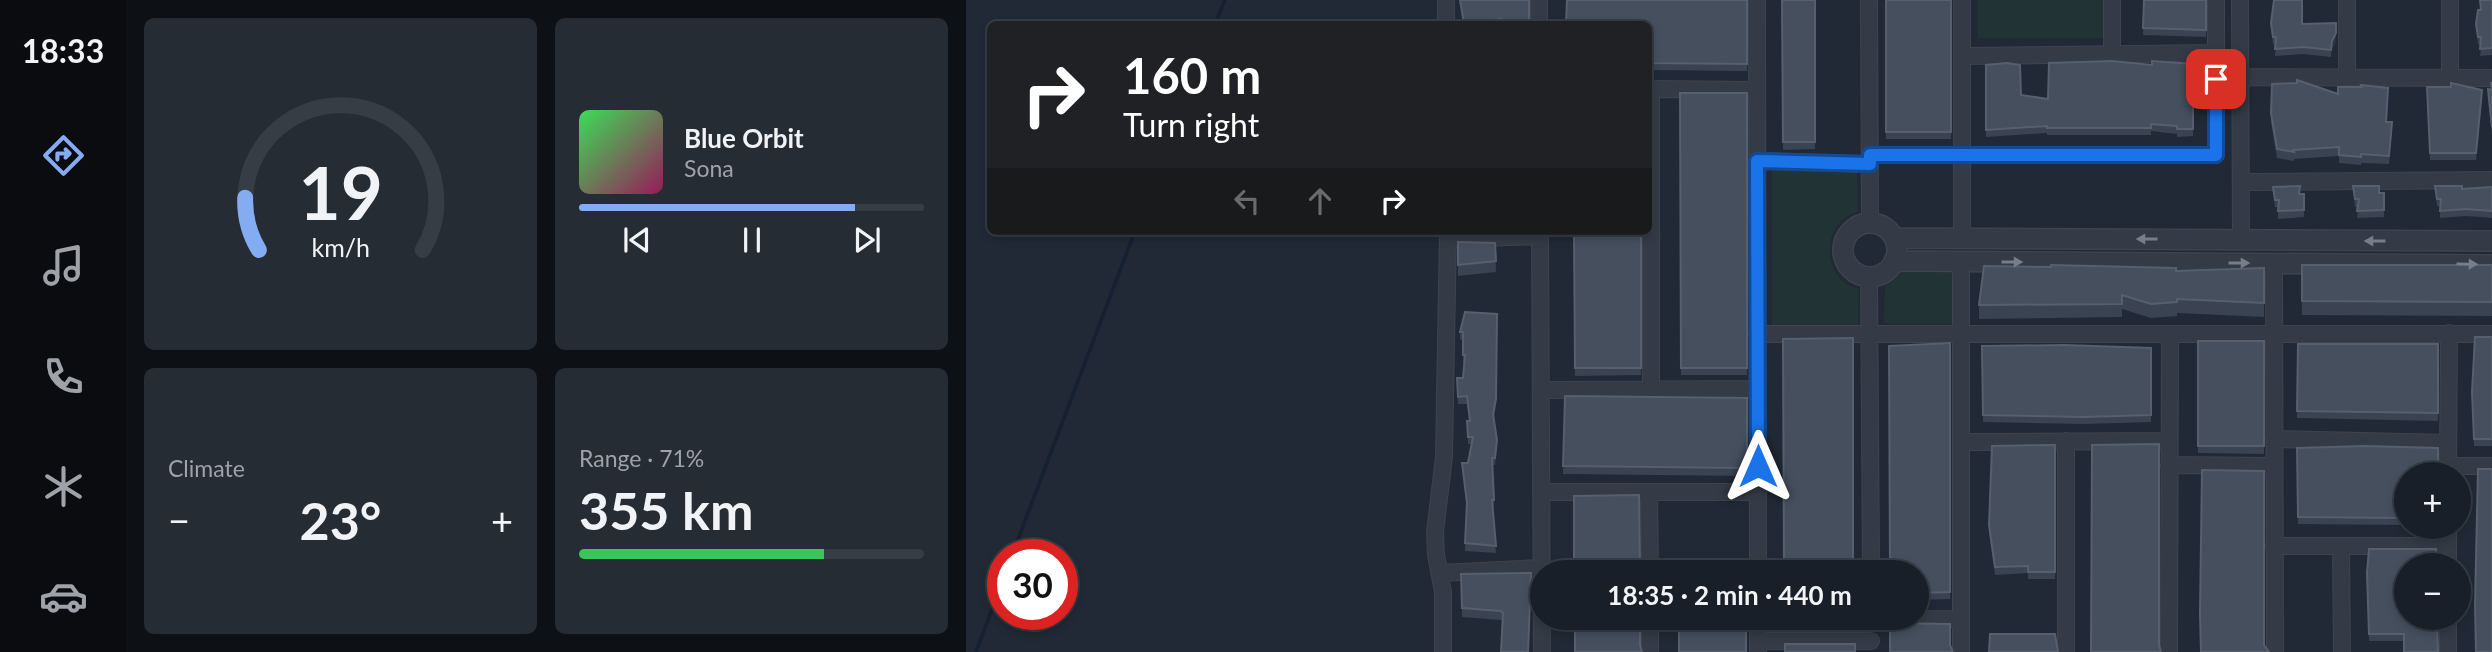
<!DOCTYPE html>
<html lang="en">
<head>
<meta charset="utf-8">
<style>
  body { margin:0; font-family:Lato,sans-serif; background:#252c34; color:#f1f3f6; height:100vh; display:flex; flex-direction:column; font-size:26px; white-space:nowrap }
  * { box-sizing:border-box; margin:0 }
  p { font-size:23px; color:#9fa2a8 }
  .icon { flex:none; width:38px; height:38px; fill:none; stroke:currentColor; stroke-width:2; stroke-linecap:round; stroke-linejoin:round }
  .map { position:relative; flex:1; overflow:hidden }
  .details { display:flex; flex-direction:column; gap:18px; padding:18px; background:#0d1116; width:840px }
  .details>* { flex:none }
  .hud { position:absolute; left:21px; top:21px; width:665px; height:214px; border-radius:10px; box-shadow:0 4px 10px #0003,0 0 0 2px #363d45; background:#202124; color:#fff; overflow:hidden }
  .controls { position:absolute; left:1428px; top:462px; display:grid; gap:14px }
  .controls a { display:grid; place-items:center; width:77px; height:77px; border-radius:50%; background:#181f28; box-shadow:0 4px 10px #0003,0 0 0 2px #363d45; font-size:35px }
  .speed { position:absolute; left:21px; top:539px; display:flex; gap:14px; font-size:35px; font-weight:700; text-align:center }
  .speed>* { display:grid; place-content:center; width:91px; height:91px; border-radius:50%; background:#181f28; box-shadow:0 4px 10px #0003,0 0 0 2px #363d45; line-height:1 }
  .speed .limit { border:10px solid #d22; background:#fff; color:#111 }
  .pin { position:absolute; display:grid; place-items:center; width:60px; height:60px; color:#fff; margin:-30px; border-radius:14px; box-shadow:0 4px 10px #0006 }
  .me { position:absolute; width:77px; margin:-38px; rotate:0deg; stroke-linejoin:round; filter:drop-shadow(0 0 5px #0008) }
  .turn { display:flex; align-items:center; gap:24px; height:147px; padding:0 21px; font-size:32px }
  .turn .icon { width:91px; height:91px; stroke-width:2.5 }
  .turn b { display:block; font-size:49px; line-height:60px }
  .lanes { display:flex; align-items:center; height:66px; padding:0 21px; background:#0003; justify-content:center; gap:35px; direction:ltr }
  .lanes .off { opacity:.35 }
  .big { font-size:52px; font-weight:700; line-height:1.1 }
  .details .widget { flex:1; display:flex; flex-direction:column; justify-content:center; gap:10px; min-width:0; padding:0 24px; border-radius:10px; background:#252c34 }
  .details .dial { align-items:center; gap:0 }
  .dial svg { height:182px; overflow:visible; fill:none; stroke:#363d45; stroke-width:7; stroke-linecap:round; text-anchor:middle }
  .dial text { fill:#f1f3f6; stroke:none }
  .song { display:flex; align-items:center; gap:21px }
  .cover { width:84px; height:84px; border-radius:10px; background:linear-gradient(135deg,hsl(130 70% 55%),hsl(330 70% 35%)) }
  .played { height:7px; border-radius:4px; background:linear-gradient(90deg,#84acf2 80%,#363d45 80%) }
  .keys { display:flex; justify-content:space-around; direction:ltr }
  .heat { display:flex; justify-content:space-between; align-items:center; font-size:38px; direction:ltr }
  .charge { height:10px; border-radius:5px; background:linear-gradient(90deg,#34c759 71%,#363d45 0) }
  .details .tiles { flex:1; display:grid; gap:18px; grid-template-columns:repeat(2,1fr) }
  .trip { position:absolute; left:564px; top:560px; width:399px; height:70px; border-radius:35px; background:#181f28; box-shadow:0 4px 10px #0003,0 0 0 2px #363d45; font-weight:700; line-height:70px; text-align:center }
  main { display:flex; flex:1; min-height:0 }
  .menu { display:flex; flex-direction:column; width:126px; justify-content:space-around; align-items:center; background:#0a0c10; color:#9fa2a8 }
  .menu .icon { width:49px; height:49px }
  .menu .current { color:#84acf2 }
  .menu b { font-size:32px; color:#f1f3f6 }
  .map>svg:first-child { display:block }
  .green { fill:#223336 }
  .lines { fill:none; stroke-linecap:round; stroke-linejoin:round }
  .stream { stroke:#152032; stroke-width:3.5 }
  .minor-casing { stroke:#3d444f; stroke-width:18 }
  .tertiary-casing { stroke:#3d444f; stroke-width:22 }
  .minor { stroke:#343b46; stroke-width:16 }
  .tertiary { stroke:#343b46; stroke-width:19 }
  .wall { fill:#394352 }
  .shaded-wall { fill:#2a3341 }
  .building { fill:#454f5e; stroke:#565f6e; stroke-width:2 }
  .oneway { fill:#777e8b }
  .route-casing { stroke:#114b97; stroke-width:18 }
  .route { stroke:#1a73e8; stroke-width:12 }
</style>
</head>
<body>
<main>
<nav class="menu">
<b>18:33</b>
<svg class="icon current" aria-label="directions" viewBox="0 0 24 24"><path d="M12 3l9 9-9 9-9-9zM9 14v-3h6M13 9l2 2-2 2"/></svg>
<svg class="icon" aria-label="music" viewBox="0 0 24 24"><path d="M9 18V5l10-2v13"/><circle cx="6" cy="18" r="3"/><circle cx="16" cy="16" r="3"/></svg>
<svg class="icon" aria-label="phone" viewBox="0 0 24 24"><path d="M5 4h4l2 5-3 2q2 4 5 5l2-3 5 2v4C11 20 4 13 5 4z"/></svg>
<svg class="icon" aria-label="climate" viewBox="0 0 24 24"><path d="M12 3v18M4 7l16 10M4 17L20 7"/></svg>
<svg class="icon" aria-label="car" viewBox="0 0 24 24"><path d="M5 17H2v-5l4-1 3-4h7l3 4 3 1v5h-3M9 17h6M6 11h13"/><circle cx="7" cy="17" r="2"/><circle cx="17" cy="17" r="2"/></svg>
</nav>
<section class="details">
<div class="tiles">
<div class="widget dial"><svg viewBox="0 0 100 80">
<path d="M14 69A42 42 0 1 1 86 69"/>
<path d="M14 69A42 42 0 0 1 8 46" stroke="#84acf2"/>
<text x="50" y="56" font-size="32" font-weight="700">19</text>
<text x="50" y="72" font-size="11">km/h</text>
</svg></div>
<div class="widget">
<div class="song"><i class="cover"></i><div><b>Blue Orbit</b><p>Sona</p></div></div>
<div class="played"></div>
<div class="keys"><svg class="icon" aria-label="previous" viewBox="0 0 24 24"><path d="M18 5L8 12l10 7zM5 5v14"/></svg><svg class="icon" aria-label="pause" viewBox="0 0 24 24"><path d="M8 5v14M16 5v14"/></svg><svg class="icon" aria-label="next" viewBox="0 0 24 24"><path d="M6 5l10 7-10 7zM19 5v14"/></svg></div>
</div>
<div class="widget"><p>Climate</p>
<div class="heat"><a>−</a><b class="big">23°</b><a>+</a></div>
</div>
<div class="widget"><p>Range · 71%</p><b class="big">355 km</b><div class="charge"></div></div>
</div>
</section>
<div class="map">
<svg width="1526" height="652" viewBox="0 0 1526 652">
  <rect width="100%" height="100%" fill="#202935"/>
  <!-- green -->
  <path class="green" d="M1012,0H1142V38H1012Z
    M806,170L891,172L892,212C852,221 857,283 892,288V325L806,326Z
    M937,273H989V323H918L919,287Z"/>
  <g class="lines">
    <!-- stream -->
    <path class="stream" d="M249,24L259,0
      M46,555L169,231
      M10,652L37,580"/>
    <defs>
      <path id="minor" d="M480,0V24
        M573,0V24
        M791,0L792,572
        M903,0L904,223
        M996,0V238
        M1146,0V55
        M1274,0L1275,240
        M1381,0V77
        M1484,0V78
        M996,56L1250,53
        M1274,77L1526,78
        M682,89L791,90
        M904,155H1250V0
        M791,161L904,164
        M1275,182L1526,180
        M574,231L576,652
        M482,239L574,236
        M995,261V652
        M1308,263L1309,652
        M903,276L905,572
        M791,334H1526
        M685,389V89
        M575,390L792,389
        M1308,439L1482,443
        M1100,441V652
        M995,442L1203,441
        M1203,465L1308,466
        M1482,466H1526
        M1482,474L1483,333
        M575,492H792
        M683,492L684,572
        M1308,546H1482
        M1375,546L1376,652
        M1482,565V527
        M474,573L575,568
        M684,618V652
        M792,618V652
        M905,620L995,619
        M792,641H905
        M477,652V592L470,555L469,532L478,457L482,231
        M1203,652L1204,334
        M1482,652V618"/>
      <path id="tertiary" d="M877 250a27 27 0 1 1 54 0a27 27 0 1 1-54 0Z
        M928,238L1526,241
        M928,261L1526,265"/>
    </defs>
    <!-- minor casing -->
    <use href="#minor" class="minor-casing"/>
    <!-- tertiary casing -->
    <use href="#tertiary" class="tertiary-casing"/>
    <!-- minor -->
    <use href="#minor" class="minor"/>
    <!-- tertiary -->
    <use href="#tertiary" class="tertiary"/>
  </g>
  <!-- wall -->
  <path class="wall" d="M494,0L563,24H565H497Z
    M781,0V71L682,70V24Z
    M816,0H849V149L817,150Z
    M920,0H985V139H920Z
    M1178,0H1240V37L1177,35Z
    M1514,0H1526V55L1514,56L1515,45L1512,44L1510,24L1514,10Z
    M1305,23L1336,24L1370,41L1366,49L1365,57L1337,54L1309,56L1310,45L1307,44Z
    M1227,64V136L1211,137V134L1185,131V135H1081V133L1020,137V65L1055,95L1082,99Z
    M1525,83H1526V136L1522,99V89L1525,90Z
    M1306,84L1372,94L1422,96L1421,122L1426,131L1423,164L1395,163V165L1373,163V156L1328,159V161L1311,158L1305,122Z
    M1461,87L1516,97L1510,160H1464Z
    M714,93H781V375H715Z
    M1387,186L1413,193H1418V217L1391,218L1392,207H1389Z
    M1469,186L1496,189L1526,187V218L1500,216L1474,218V206H1471Z
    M1307,187L1333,194H1338V217L1312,219V207H1309Z
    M608,231H675V375L609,376Z
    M492,242L529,243L530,272L492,276Z
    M1336,265H1526V316L1336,315Z
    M1298,268V317L1211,313V316L1185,318L1156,309V317L1013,319V305L1210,271Z
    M499,312L530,406L528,418L531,448L529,465H527L528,507H526L530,553L499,551L501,508L496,463H502L505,444H502L501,421H503L501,404H492L491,378H497L498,362H497V339L494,340V332Z
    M1526,337V446H1508L1506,392Z
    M1232,341H1298V454L1232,453Z
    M984,343V599L950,600V572Z
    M1332,344H1472V421L1331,418Z
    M1016,346L1185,348V422L1118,424L1017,422Z
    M599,396L781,398V476L597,474Z
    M1089,445V579H1062V573L1029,575L1023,532L1026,446Z
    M1331,448L1440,474V525L1332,524Z
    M565,573L537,622L535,620L496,617L495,574Z
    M1401,573L1472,652L1438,641H1403Z
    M818,618H887V622H818Z"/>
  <!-- shaded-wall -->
  <path class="shaded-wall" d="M1370,33V41L1366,49L1365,57L1366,41Z"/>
  <!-- building -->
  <path class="building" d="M494,0H563V24H565H534L535,19L498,24Z
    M601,0H781V64L682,63V24H600Z
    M816,0H849V142H817Z
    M920,0H985V132H920Z
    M1178,0H1240V30L1177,28Z
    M1308,0H1336V24L1370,23V33L1366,41L1365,50L1337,47L1309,49L1310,37H1307L1305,23Z
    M1514,0H1526V48L1514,49L1515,37H1512L1510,24L1512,10H1515Z
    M1146,61L1186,65V61L1227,64V129H1211V126L1185,124V128H1081V126L1020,130V65L1041,63L1054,65L1055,95L1082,99L1083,63Z
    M1331,80L1372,94V87H1396L1395,85L1422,88L1420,122H1426L1423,156L1395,154V157L1373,155V147L1327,150L1328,152L1311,149L1305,113L1306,84L1331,83Z
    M1485,83L1516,90L1510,153H1464L1461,87H1485Z
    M1525,83H1526V127L1522,89L1526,90Z
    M714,93H781V368H715Z
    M1334,186L1333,194H1338V210L1312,211L1313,200H1309L1307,187Z
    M1387,186H1413V193H1418V210L1391,211L1393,199H1389Z
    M1469,186H1496V189L1526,187V211L1500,209L1474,211L1475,199H1471Z
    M608,231H675V368H609Z
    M492,242L529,243L530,261L492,265Z
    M1085,265L1210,268V271L1298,268V303L1211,299V302L1185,304L1156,295V304L1013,305L1018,266L1085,267Z
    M1336,265H1526V302L1336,301Z
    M499,312L531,314L530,399L527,414L531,440L529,458H526L528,500H526L530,546L499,543L501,503L496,463H502L507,437H502L501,421H504L501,396L492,397L491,378H497L499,355H497V332H494Z
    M1509,337H1526V439H1508L1506,392Z
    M887,338V572H818L817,339Z
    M1232,341H1298V446H1232Z
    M984,343V592L950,593V572H924L923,346Z
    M1332,344H1472V413L1331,411Z
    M1098,345L1185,348V415L1118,417L1017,415L1016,346Z
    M599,396L781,398V468L597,466Z
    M1193,444V645L1195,652H1125L1126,445Z
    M1089,445V572H1062V566L1029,567L1023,525L1026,446Z
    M1399,446L1472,448V467L1477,474H1440V518L1332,517L1331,448Z
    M1512,469H1526V652H1510L1509,605Z
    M1236,470L1298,471V645L1303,652H1235L1234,614Z
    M673,495L674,565L676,572H608V496Z
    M1403,549H1470V565H1440V618H1471L1472,652H1438V634H1403L1401,573Z
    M713,561L780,562V572H713Z
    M565,573L562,652H535L537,613L535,611L496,608L495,574Z
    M609,618H674V645L676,652H609Z
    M713,618H780V652H713Z
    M924,623L984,624V645L987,652H924Z
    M1024,634H1089L1092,652H1023Z
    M819,644H889V652H819Z"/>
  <!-- one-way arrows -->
  <defs><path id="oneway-solid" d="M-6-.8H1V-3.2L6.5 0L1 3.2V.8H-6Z" transform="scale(1.75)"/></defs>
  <g class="oneway">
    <use href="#oneway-solid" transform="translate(1181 239) rotate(-180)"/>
    <use href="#oneway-solid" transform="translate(1409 241) rotate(-180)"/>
    <use href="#oneway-solid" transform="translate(1046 262)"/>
    <use href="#oneway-solid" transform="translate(1273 263)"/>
    <use href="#oneway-solid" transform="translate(1501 264) rotate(1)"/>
  </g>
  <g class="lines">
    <defs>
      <path id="route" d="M792,466L791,161L904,164V155H1250V79"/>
    </defs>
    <!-- route casing -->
    <use href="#route" class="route-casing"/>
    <!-- route -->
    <use href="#route" class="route"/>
  </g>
</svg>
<div class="controls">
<a>+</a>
<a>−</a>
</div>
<div class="speed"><div class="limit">30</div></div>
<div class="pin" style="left:1250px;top:79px;background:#d93025"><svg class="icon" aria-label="arrive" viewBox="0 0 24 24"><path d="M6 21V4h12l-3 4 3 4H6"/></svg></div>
<svg class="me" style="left:792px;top:466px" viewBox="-20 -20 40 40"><path d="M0-17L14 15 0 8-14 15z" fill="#1a73e8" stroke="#fff" stroke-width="4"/></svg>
<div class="trip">18:35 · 2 min · 440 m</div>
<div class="hud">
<div class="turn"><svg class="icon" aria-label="right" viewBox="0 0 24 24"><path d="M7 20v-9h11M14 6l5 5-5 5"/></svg><div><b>160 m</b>Turn right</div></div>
<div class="lanes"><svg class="icon off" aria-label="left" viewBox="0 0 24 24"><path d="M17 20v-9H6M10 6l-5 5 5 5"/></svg><svg class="icon off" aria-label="ahead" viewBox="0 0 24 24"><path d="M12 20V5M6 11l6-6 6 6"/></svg><svg class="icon" aria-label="right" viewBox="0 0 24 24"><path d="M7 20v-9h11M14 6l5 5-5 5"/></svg></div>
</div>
</div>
</main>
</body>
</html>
